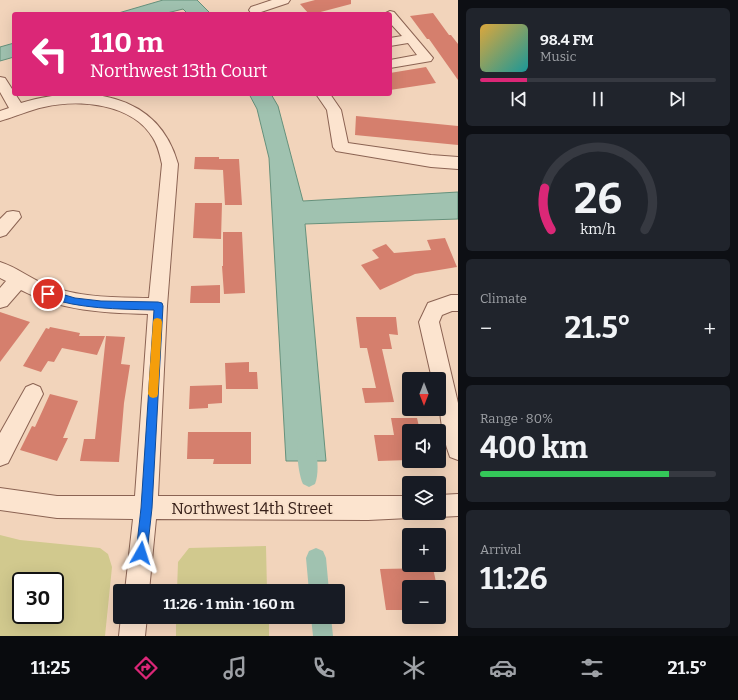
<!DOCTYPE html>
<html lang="en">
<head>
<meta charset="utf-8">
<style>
  body { margin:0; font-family:Bitter,serif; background:#20242c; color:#f1f3f6; height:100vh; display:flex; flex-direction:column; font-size:15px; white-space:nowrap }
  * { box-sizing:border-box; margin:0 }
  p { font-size:13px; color:#9ea1a6 }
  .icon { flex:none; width:22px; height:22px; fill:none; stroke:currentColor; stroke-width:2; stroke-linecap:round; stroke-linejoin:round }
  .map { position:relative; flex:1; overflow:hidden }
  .sheet { display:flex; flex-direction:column; gap:8px; padding:8px; background:#0d0f14; width:280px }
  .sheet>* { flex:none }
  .guide { position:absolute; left:12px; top:12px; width:380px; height:84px; border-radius:4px; box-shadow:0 4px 16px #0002; background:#db2777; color:#fff; overflow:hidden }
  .needle { width:26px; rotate:180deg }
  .buttons { position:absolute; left:402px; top:372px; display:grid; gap:8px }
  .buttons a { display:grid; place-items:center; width:44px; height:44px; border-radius:4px; background:#171b24; box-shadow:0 4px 16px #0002; font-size:20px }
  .speed { position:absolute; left:12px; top:572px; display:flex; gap:8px; font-size:20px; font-weight:700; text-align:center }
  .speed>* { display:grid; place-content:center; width:52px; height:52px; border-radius:50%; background:#171b24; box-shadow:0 4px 16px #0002; line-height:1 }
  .speed .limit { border:2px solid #111; border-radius:6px; background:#fff; color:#111 }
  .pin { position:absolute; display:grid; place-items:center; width:34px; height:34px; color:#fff; margin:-17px; border:2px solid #fff; border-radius:50%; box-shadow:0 1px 4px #0007 }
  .me { position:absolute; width:44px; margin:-22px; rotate:6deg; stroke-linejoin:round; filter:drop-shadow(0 0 3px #0008) }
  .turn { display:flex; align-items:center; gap:14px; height:84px; padding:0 12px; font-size:18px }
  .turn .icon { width:52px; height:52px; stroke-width:2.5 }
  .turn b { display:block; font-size:28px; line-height:34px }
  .big { font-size:30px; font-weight:700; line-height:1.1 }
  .sheet .card { flex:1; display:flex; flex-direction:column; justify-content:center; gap:6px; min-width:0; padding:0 14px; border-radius:6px; background:#20242c }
  .sheet .dial { align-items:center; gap:0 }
  .dial svg { height:104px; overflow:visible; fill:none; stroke:#363941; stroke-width:7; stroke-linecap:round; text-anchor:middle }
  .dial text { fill:#f1f3f6; stroke:none }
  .song { display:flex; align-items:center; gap:12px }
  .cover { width:48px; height:48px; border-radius:6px; background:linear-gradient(135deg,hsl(40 70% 55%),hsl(180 70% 35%)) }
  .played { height:4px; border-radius:2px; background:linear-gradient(90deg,#db2777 20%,#363941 20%) }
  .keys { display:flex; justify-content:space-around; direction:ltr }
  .heat { display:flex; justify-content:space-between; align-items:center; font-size:22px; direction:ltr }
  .charge { height:6px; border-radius:3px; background:linear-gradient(90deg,#34c759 80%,#363941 0) }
  .trip { position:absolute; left:113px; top:584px; width:232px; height:40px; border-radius:4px; background:#171b24; box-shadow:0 4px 16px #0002; font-weight:700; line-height:40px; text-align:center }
  .menu { display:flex; height:64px; justify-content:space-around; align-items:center; background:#090b0e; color:#9ea1a6 }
  .menu .icon { width:28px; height:28px }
  .menu .current { color:#db2777 }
  .menu b { font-size:18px; color:#f1f3f6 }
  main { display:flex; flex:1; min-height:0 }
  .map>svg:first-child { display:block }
  .green { fill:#d1c98e; fill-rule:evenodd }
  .water { fill:#a0c2b0; stroke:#66917c }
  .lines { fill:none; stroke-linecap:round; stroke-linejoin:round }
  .canal { fill:#a0c2b0; fill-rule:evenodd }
  .building { fill:#d57f6d }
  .minor-casing { stroke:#8b6353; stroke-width:2 }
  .minor { fill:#fce4cf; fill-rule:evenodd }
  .route { fill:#1a73e8; stroke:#114b97 }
  .slow { fill:#f59e0b }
  .labels { text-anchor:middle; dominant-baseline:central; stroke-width:4; stroke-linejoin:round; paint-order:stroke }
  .near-street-label { font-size:16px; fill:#38211a; stroke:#f9e1cb }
</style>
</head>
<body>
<main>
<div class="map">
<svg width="458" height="636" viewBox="0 0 458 636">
  <rect width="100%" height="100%" fill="#f2d4bb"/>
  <!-- green -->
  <path class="green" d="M0,535L20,540L100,548L108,554L112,567L105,636H0ZM21,581H55V615H21Z
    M266,546L267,591H177L178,562L189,548Z
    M176,617H269V636H176Z"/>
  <!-- water -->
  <path class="water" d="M163,0H197L211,14H188L183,9L163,14H115Z
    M14,43V57L0,61V47Z
    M249,94H271L278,106L303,201L458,192V219L305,224L326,461H286L269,158L257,109Z"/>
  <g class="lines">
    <!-- canal -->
    <path class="canal" d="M306,433L312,435C317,446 320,473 315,484L309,487L303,484C298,473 295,446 300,435Z
      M316,548L323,551L326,558L329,591H309L306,558L309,551Z
      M311,617H331L333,636H313Z"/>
  </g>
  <!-- building -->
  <path class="building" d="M315,0H351V4L313,14H309L300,4Z
    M433,13L449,35H451L458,44V80L429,39H427L410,16Z
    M426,67L436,83L390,90V73Z
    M356,116L458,126V145L355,135Z
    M195,157H219V159H239L242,205H225L223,170L194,169Z
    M195,203H222L221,239L193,238Z
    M223,232H242L245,293L224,294L222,266H223Z
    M445,238L457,267L415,274L380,290L361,265L379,258L372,250L386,244L394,253L431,250L427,240Z
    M220,285V303H190L191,286Z
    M0,312L30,322L0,362Z
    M356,317H396L398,335L389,334L392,349H382L394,402L365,403L362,388H376L367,348H360Z
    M50,327L80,333L79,336H105L97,355L62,348L54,362L48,361L41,372L23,366L46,328L49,329Z
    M106,336L125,337L121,364L130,365L124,403L119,462L80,461L84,439H95Z
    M249,362V372H257L258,389H226L225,363Z
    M222,385V403L208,404V408L189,409L190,386Z
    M50,394L78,401L63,438H68L57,461L20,450L32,426L35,427Z
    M391,418H417L420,431H409V460L378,461L374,435H394Z
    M188,432H251V464H213L214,459H187Z
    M433,568L437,587H409V610H386L380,569Z"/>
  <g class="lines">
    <defs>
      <path id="minor" d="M272,0H290L288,3L255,14L251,13L249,10L251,7Z
        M390,11L394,12L433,58L431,61L390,68V60L417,55L408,43L390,46V38L402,36L390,23V14H384Z
        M0,77L5,78L21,103C83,84 158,91 178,164L167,306L158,496H409V513H418L417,515L409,518L368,520L156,519L149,591H125L133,519L57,518L0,510V488L57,496H135L148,314C104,313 61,311 21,290L7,306L0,308V288L6,281L0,278V262C19,268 33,281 52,287C83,298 117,297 149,298L162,164C160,155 158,146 153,138C132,103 79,99 44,107C29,110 15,117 0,121V111L9,108L0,92Z
        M316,94H330L341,110L348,143L431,155L458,157V169L431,167L336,151L333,147L327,110Z
        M13,211L19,212L21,217L6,235L0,237V219L7,212Z
        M451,295H458V311H452L442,315L439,322L458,403V460L450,457C440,431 439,406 439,379H432L419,322L428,303Z
        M33,384L40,387L43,394L8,463L0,466V433L26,387Z
        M458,494V516L439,517L431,514L430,513H439V495Z
        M121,617H147L145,636H119Z"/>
    </defs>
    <!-- minor casing -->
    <use href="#minor" class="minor-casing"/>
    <!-- minor -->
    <use href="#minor" class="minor"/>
  </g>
  <!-- route -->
  <path class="route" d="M48,290L75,298L101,301L158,302L162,303L163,306L152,508L147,553L145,557L141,558L137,557L136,553L141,508L154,310C116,309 81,309 45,297L44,294Z"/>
  <!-- slow -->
  <path class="slow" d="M157,318L161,319L162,322L158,394L157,397L153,398L150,397L148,394L153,322L154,319Z"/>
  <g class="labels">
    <!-- near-street labels -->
    <g class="near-street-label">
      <text x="252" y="508">Northwest 14th Street</text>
    </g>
  </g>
</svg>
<div class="buttons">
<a><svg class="needle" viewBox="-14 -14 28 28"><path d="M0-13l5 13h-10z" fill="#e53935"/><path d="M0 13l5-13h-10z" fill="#9ea1a6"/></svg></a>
<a><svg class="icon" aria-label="sound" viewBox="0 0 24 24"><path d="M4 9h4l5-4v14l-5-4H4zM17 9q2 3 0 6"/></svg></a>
<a><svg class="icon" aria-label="layers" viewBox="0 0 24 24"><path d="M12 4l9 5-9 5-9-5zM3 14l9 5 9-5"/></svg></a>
<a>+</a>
<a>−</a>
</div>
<div class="speed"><div class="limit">30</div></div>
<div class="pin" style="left:48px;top:294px;background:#d93025"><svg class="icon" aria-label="arrive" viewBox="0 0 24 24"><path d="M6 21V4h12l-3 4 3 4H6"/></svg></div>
<svg class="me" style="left:141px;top:553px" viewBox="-20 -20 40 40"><path d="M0-17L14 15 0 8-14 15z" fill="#1a73e8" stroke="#fff" stroke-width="4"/></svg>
<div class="trip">11:26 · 1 min · 160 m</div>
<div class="guide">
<div class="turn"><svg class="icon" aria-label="left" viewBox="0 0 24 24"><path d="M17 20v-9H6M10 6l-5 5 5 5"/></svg><div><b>110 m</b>Northwest 13th Court</div></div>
</div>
</div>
<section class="sheet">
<div class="card">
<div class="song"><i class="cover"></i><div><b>98.4 FM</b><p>Music</p></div></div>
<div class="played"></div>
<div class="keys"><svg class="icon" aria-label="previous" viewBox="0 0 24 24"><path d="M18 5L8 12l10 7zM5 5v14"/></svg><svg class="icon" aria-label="pause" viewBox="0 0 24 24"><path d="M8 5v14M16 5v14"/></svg><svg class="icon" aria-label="next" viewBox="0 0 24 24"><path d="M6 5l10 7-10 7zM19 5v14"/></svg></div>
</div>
<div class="card dial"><svg viewBox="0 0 100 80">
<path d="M14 69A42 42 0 1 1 86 69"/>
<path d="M14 69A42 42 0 0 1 9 37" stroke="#db2777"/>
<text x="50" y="56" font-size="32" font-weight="700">26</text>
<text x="50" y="72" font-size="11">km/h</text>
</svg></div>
<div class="card"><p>Climate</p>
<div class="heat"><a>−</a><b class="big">21.5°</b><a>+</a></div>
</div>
<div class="card"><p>Range · 80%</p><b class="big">400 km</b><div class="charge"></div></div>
<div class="card"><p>Arrival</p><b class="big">11:26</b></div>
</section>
</main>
<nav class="menu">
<b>11:25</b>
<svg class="icon current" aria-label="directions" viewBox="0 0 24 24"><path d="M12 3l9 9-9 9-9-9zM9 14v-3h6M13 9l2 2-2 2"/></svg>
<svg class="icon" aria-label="music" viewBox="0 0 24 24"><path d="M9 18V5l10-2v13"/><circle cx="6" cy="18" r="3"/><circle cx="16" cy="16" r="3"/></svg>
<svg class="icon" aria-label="phone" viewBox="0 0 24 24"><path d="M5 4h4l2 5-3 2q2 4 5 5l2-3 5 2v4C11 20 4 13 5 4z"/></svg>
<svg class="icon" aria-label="climate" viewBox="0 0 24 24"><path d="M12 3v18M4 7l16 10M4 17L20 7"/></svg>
<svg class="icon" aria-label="car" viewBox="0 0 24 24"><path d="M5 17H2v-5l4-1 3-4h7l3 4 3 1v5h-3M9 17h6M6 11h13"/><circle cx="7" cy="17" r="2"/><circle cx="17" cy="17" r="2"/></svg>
<svg class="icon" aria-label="filters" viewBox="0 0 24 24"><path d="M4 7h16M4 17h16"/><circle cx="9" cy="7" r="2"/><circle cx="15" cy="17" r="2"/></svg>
<b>21.5°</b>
</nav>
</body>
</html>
